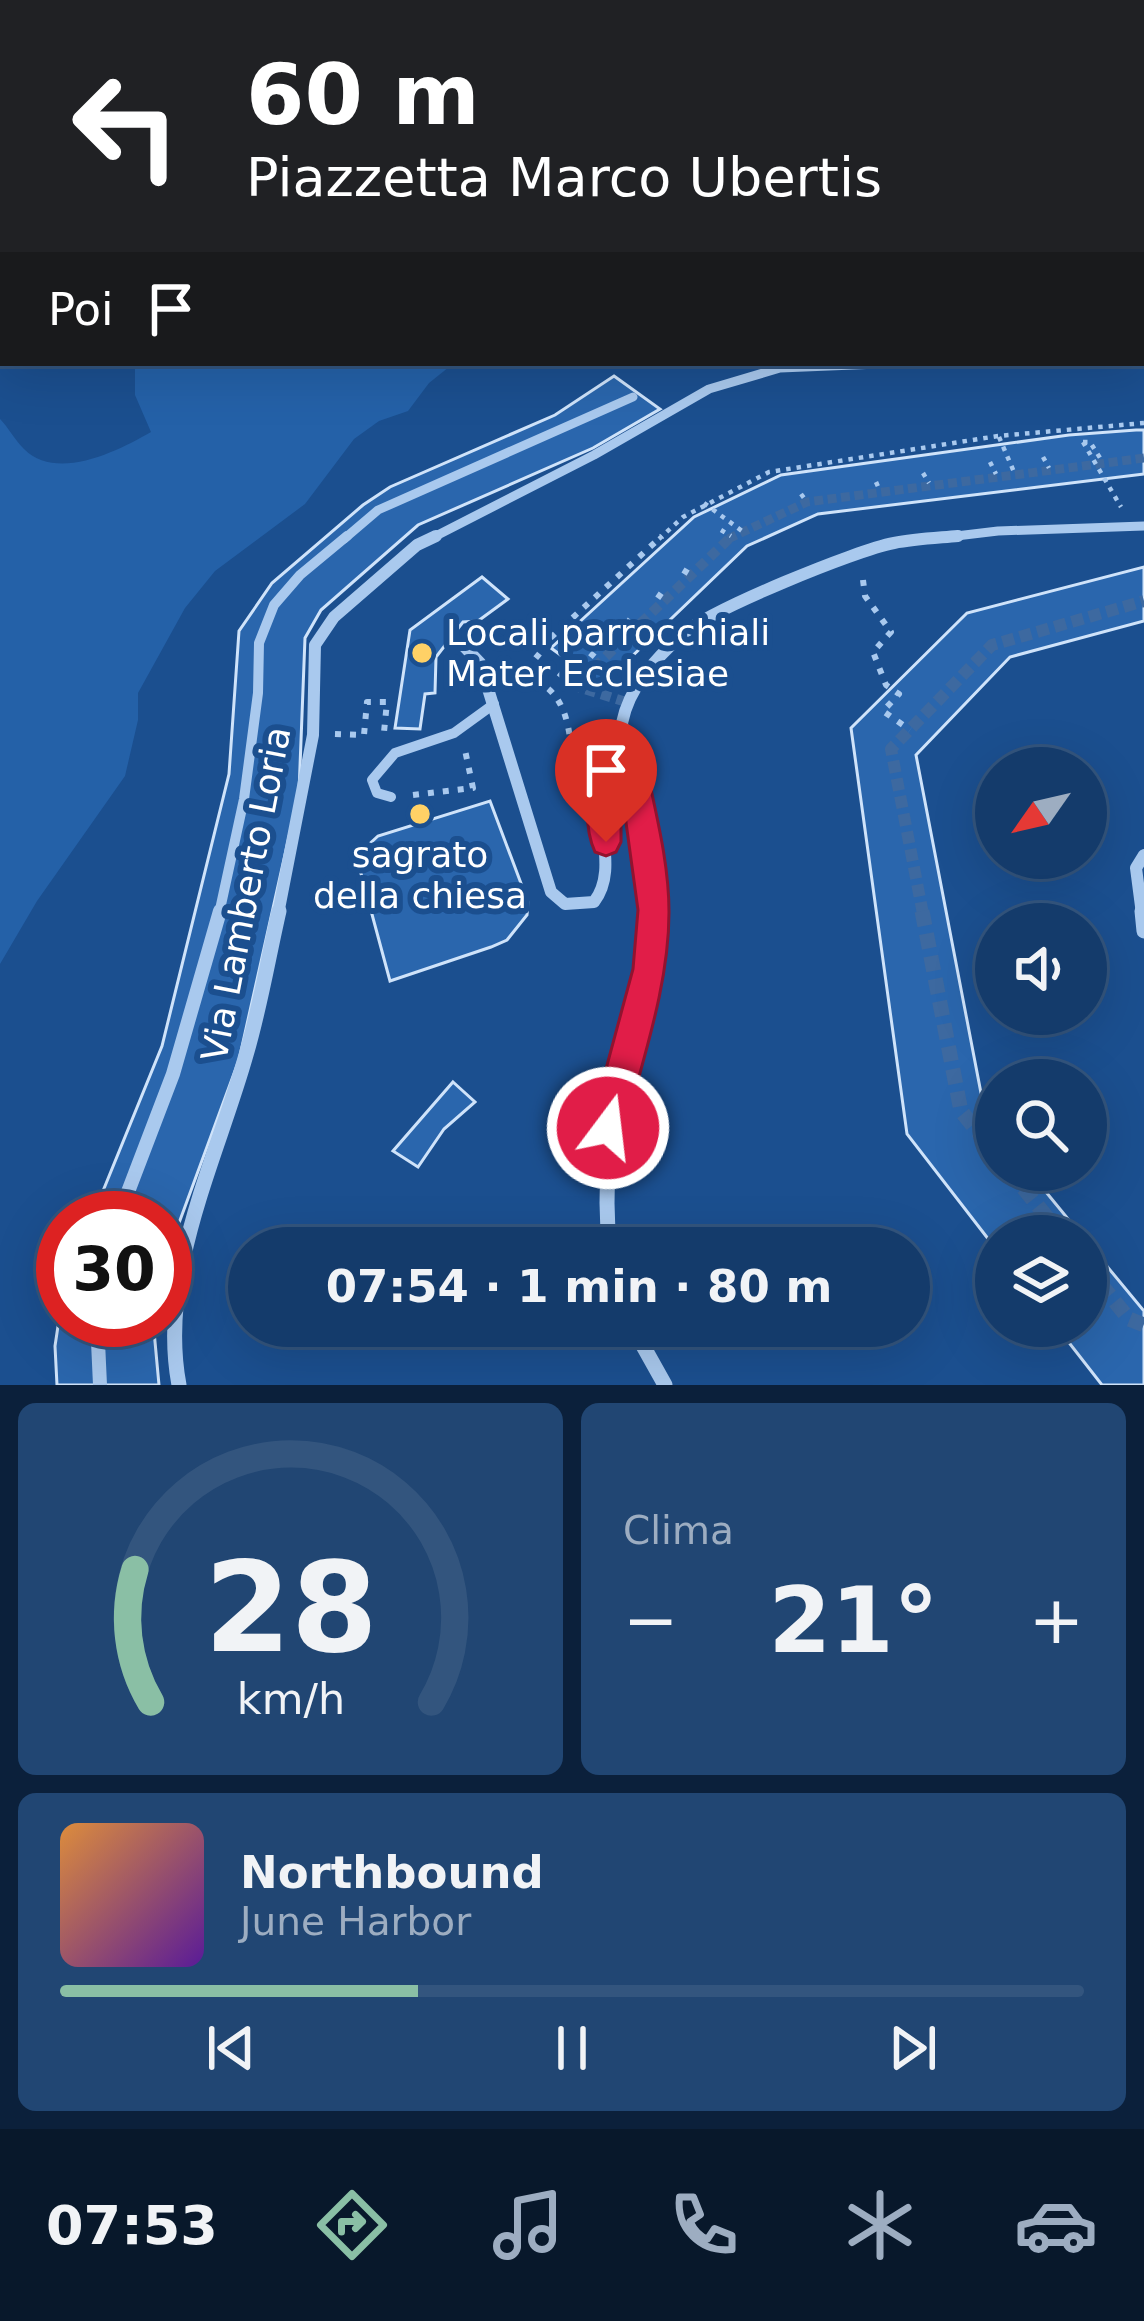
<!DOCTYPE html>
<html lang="it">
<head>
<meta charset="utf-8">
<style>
  body { margin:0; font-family:"DejaVu Sans",sans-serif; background:#214673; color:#f1f3f6; height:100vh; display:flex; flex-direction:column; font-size:45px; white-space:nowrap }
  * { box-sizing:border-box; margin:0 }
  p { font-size:39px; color:#9dadc1 }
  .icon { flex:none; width:66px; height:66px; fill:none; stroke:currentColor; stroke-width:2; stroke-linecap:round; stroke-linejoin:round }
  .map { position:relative; height:1385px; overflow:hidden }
  .panel { display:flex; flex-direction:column; gap:18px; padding:18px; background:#0b203b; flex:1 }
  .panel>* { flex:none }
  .hud { position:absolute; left:0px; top:0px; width:1146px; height:366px; box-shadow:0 12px 48px #0002,0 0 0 3px #33557e; background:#202124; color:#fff; overflow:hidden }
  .needle { width:78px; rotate:236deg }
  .buttons { position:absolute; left:975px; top:747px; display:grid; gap:24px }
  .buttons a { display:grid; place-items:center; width:132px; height:132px; border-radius:50%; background:#143b6b; box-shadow:0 12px 48px #0002,0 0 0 3px #33557e; font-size:60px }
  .speed { position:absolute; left:36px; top:1191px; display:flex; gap:24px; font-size:60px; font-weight:700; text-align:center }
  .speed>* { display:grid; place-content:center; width:156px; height:156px; border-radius:50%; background:#143b6b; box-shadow:0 12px 48px #0002,0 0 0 3px #33557e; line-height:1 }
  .speed .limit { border:18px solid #d22; background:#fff; color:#111 }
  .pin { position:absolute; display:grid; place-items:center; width:102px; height:102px; color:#fff; margin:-123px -51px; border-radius:50% 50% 50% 0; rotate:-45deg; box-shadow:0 0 12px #0007 }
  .pin .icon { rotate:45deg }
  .me { position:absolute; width:132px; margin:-66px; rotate:15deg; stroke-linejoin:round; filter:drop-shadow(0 0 9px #0008) }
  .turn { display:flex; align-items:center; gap:42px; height:252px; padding:0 48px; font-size:54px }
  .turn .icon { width:156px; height:156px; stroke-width:2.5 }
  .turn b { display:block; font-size:84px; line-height:102px }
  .then { display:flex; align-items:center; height:114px; padding:0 48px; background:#0003; gap:24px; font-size:45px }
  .big { font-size:90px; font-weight:800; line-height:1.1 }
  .panel .card { flex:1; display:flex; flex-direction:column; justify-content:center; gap:18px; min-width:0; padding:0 42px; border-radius:18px; background:#214673 }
  .panel .dial { align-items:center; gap:0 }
  .dial svg { height:312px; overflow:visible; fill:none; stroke:#33557e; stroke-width:7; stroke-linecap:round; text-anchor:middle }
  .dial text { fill:#f1f3f6; stroke:none }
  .song { display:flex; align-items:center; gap:36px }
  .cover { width:144px; height:144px; border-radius:18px; background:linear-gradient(135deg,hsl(30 70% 55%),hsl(270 70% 35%)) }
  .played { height:12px; border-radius:6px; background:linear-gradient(90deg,#8abfa5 35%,#33557e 35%) }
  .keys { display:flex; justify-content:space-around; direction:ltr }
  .heat { display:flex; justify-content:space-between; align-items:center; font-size:66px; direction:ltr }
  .panel .tiles { flex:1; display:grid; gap:18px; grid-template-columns:1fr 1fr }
  .card:last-child { grid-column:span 2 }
  .trip { position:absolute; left:228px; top:1227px; width:702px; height:120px; border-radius:60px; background:#143b6b; box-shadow:0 12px 48px #0002,0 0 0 3px #33557e; font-weight:800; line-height:120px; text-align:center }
  .tab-bar { display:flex; height:192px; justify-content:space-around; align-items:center; background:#08182b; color:#9dadc1 }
  .tab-bar .icon { width:84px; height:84px }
  .tab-bar .current { color:#8abfa5 }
  .tab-bar b { font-size:54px; color:#f1f3f6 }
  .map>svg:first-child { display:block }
  .green { fill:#2461a8 }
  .building { fill:#2a66ad; stroke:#cfe3fa; stroke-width:3 }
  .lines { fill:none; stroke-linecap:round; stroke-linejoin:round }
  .pedestrian-tunnel-far1 { stroke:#3d69a0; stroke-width:9; stroke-dasharray:9 4.5; stroke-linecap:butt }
  .pedestrian-tunnel { stroke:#3d69a0; stroke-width:10; stroke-dasharray:10 6; stroke-linecap:butt }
  .minor-tunnel-far1 { stroke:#3d69a0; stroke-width:12; stroke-dasharray:12 6; stroke-linecap:butt }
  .minor-tunnel { stroke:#3d69a0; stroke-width:15; stroke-dasharray:15 8; stroke-linecap:butt }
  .path-far1 { stroke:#a9c9ee; stroke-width:4.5; stroke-dasharray:4.5 6; stroke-linecap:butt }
  .path { stroke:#a9c9ee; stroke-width:6; stroke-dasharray:6 9; stroke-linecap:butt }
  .pedestrian-far2 { stroke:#a9c9ee; stroke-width:9 }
  .pedestrian-far1 { stroke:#a9c9ee; stroke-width:10 }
  .pedestrian { stroke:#a9c9ee; stroke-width:14 }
  .minor-far3 { stroke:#a9c9ee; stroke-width:8 }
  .minor-far2 { stroke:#a9c9ee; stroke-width:9 }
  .minor-far1 { stroke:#a9c9ee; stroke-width:12 }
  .minor { stroke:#a9c9ee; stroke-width:15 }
  .route { fill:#e11d48; stroke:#92132f; stroke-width:3 }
  .poi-dot { fill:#ffd166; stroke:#1b4f8f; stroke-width:4.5 }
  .labels { text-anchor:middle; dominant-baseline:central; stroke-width:12; stroke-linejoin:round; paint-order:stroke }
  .poi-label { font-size:36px; fill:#fff; stroke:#1b4f8f; text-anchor:start }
  .street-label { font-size:36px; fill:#fff; stroke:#1b4f8f }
</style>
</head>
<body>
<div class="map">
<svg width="1144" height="1385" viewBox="0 0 1144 1385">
  <rect width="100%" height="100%" fill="#1b4f8f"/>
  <!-- green -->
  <path class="green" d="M0,0H854L3,3L0,258Z
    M135,363H447L449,367L429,383L408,411L379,421L354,439L305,504L215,571L185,608L138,693V720L125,776L37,901L0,964V419C8,427 15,440 24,449C57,482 118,451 151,432L135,395Z"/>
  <!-- building -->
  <path class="building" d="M614,376L660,409L593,448L418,525L321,610L305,638L299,792L239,1060L165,1261V1218H92L162,1046L229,774L239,631L272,583L363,505L390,487L555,415Z
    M1136,430H1144V474L818,514L747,546L602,685L551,648L694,517L781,475L1069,435Z
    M1144,567V621L1010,657L916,755L986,1119L996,1131V1170H1028L1082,1236H996V1249L907,1134L851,728L967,613Z
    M482,577L508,599L478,621L463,622L436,657L435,693L425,694L420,729L395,728L410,630Z
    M490,801L528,902L527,915L507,940L491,947L390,981L360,870L364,849L378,836Z
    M453,1082L475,1102L444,1129L418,1167L393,1151Z
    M1086,1241L1144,1311V1385H1102L1056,1326H1086Z
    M63,1293V1320H153L159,1385H57L55,1346Z"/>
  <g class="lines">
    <!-- pedestrian-tunnel-far1 -->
    <path class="pedestrian-tunnel-far1" d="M728,539L807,502L1144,458"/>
    <!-- pedestrian-tunnel -->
    <path class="pedestrian-tunnel" d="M626,702L575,686L732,536"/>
    <!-- minor-tunnel-far1 -->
    <path class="minor-tunnel-far1" d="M923,914L891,749L992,645L1144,601"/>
    <!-- minor-tunnel -->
    <path class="minor-tunnel" d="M922,911L961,1111L996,1154
      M1009,1170L1062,1236
      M1086,1266L1129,1319L1144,1325"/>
    <!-- path-far1 -->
    <path class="path-far1" d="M999,437L1014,472
      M1083,442L1121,507
      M1083,442H1090L1102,461
      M1043,457L1049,468
      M990,462L996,474
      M923,473L929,483
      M876,482L880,491
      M801,494L807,502
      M704,503L742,531
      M721,530L731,536
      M659,539L683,517L769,472L998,436L1144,423"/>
    <!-- path -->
    <path class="path" d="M683,570L693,576
      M863,580L865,596L891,632L873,652L886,685L899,694L883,711L910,730
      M657,594L667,601
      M626,620L638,629
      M590,653L601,662
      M506,677C548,674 565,700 570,738L602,737
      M575,686L534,653L662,536
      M335,734L364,735L367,702H387L384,732
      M413,795L473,788L465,750"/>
    <!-- pedestrian-far2 -->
    <path class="pedestrian-far2" d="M344,539L378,510L633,397"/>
    <!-- pedestrian-far1 -->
    <path class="pedestrian-far1" d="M391,797L377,793L372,780L395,753L454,733L494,704
      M219,914L244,799L258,693L259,643L274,605L300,575L347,536"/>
    <!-- pedestrian -->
    <path class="pedestrian" d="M118,1218L173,1074L220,911
      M97,1320L100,1385"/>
    <!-- minor-far3 -->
    <path class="minor-far3" d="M1090,0L1108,3
      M953,3L1015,0"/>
    <!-- minor-far2 -->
    <path class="minor-far2" d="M430,539L594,455L709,389L780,368L903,363
      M931,539L998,531L1144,526"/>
    <!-- minor-far1 -->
    <path class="minor-far1" d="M460,642L480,663L551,892L565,904L594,902C627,860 572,791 631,766
      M278,914L313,735L315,645L334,617L417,545L436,536
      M652,914L622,723C629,687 656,658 683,634C710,610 856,550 894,543C914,539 936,538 958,536
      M1142,914L1136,868L1144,855"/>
    <!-- minor -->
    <path class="minor" d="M1142,911L1144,931
      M610,1248C593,1124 653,1030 652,911
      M632,1326L665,1385
      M179,1385C158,1274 216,1161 246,1055C260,1008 268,959 279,911"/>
  </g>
  <!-- route -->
  <path class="route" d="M632,754L642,757L646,766C656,814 669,863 669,912C669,985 643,1058 625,1128L620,1140L608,1145L596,1140L590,1128L633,969L638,910L621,786V842L616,852L606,856L595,852C585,830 582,782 603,765C610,760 623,757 632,754Z"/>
  <!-- markers -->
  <g class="poi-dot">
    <circle cx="422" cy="653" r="12"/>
    <circle cx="420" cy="814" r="12"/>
  </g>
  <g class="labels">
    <!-- poi labels -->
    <g class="poi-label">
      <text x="446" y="632">Locali parrocchiali<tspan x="446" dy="41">Mater Ecclesiae</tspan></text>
      <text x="420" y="854" text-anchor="middle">sagrato<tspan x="420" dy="41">della chiesa</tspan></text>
    </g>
    <!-- street labels -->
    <g class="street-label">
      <text transform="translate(246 894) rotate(-79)">Via Lamberto Loria</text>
    </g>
  </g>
</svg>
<div class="buttons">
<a><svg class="needle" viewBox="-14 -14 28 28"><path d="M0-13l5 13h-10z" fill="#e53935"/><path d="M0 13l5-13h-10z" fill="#9dadc1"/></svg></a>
<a><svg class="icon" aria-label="sound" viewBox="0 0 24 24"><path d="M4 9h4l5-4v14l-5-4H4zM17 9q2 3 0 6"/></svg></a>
<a><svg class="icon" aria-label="search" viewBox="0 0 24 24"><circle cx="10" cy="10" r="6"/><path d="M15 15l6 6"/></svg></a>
<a><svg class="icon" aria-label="layers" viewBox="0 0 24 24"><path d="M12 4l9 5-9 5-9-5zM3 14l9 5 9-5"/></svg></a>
</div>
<div class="speed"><div class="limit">30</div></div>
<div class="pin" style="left:606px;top:842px;background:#d93025"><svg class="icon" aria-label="arrive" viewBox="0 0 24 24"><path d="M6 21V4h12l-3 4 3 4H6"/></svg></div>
<svg class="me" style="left:608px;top:1128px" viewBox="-20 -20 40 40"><circle r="17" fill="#e11d48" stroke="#fff" stroke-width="3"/><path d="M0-11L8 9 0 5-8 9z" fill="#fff"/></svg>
<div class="trip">07:54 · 1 min · 80 m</div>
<div class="hud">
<div class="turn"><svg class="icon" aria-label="left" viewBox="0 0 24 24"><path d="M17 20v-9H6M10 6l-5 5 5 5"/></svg><div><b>60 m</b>Piazzetta Marco Ubertis</div></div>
<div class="then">Poi<svg class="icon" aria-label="arrive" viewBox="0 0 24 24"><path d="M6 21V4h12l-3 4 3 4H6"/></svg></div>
</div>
</div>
<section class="panel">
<div class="tiles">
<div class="card dial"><svg viewBox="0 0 100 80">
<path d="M14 69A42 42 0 1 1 86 69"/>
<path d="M14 69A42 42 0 0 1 10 35" stroke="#8abfa5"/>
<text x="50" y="56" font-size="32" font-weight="700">28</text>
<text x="50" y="72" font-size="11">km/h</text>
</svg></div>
<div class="card"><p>Clima</p>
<div class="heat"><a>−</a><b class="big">21°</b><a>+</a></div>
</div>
<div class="card">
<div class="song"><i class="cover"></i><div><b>Northbound</b><p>June Harbor</p></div></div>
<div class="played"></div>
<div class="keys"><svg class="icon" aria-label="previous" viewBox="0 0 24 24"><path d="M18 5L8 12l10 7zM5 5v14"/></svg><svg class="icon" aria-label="pause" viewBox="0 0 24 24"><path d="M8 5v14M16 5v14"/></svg><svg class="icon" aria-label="next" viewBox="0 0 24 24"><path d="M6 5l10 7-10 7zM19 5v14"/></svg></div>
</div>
</div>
</section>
<nav class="tab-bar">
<b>07:53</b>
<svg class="icon current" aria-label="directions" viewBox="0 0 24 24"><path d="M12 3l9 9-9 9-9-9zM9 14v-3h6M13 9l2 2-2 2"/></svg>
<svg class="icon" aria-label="music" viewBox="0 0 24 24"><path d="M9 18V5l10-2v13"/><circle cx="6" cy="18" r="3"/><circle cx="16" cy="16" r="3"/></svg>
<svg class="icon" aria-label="phone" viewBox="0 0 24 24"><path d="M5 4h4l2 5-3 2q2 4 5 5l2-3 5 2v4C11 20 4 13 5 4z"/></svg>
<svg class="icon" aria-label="climate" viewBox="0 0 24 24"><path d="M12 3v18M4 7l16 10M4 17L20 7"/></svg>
<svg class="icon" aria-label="car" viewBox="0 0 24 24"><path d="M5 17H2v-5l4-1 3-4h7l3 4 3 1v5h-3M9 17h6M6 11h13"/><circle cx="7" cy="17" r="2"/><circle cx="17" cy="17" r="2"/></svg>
</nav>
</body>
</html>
